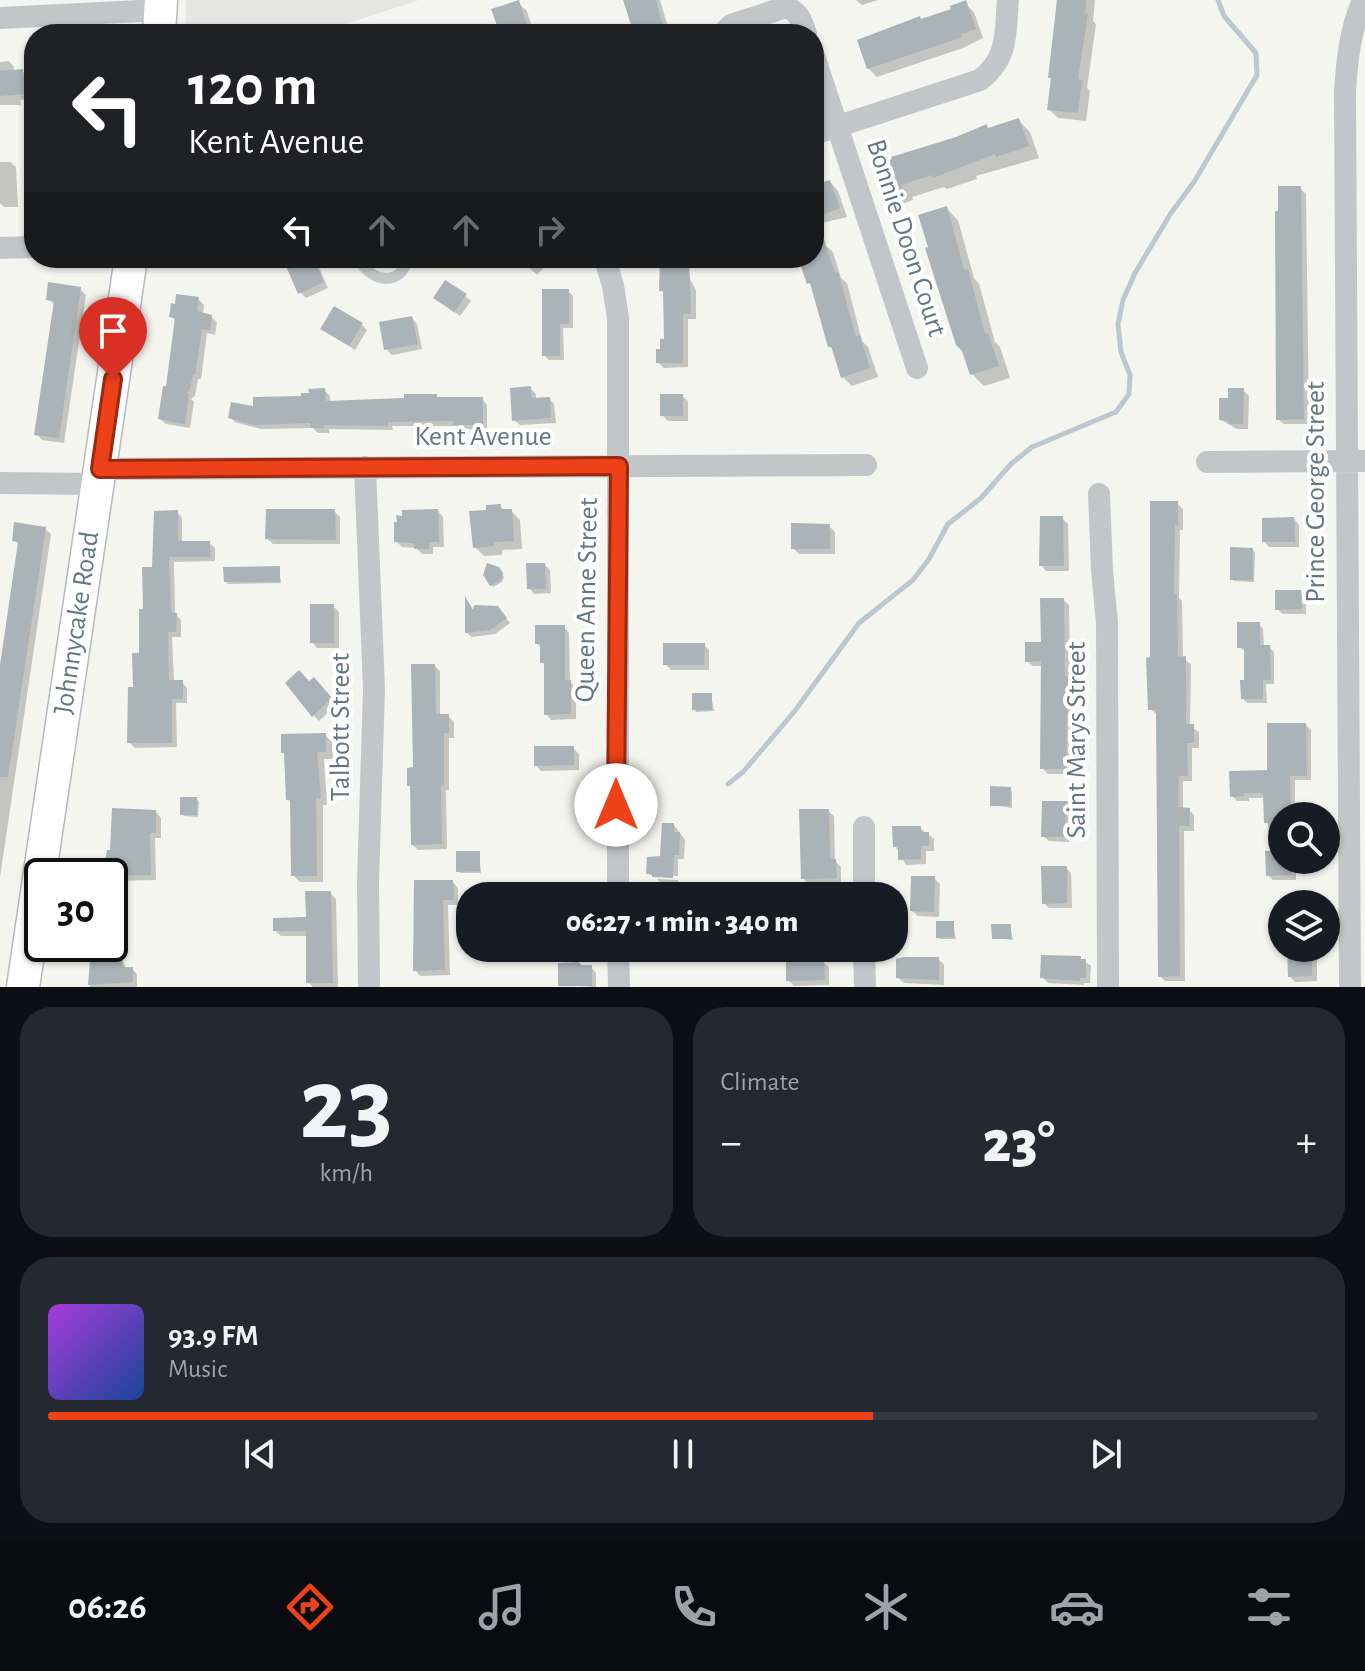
<!DOCTYPE html>
<html lang="en">
<head>
<meta charset="utf-8">
<style>
  body { margin:0; font-family:"Alegreya Sans",sans-serif; background:#242831; color:#f1f3f6; height:100vh; display:flex; flex-direction:column; font-size:30px; white-space:nowrap }
  * { box-sizing:border-box; margin:0 }
  p { font-size:26px; color:#9ea1a6 }
  .icon { flex:none; width:44px; height:44px; fill:none; stroke:currentColor; stroke-width:2; stroke-linecap:round; stroke-linejoin:round }
  .map { position:relative; height:987px; overflow:hidden }
  .panel { display:flex; flex-direction:column; gap:20px; padding:20px; background:#0d0f14; flex:1 }
  .panel>* { flex:none }
  .hud { position:absolute; left:24px; top:24px; width:800px; height:244px; border-radius:32px; box-shadow:0 2px 6px #0004; background:#202124; color:#fff; overflow:hidden }
  .fabs { position:absolute; left:1268px; top:802px; display:grid; gap:16px }
  .fabs a { display:grid; place-items:center; width:72px; height:72px; border-radius:50%; background:#171b24; box-shadow:0 2px 6px #0004; font-size:40px }
  .speed { position:absolute; left:24px; top:858px; display:flex; gap:16px; font-size:40px; font-weight:700; text-align:center }
  .speed>* { display:grid; place-content:center; width:104px; height:104px; border-radius:50%; background:#171b24; box-shadow:0 2px 6px #0004; line-height:1 }
  .speed .limit { border:4px solid #111; border-radius:12px; background:#fff; color:#111 }
  .pin { position:absolute; display:grid; place-items:center; width:68px; height:68px; color:#fff; margin:-82px -34px; border-radius:50% 50% 50% 0; rotate:-45deg; box-shadow:0 0 8px #0007 }
  .pin .icon { rotate:45deg }
  .me { position:absolute; width:88px; margin:-44px; rotate:0deg; stroke-linejoin:round; filter:drop-shadow(0 0 6px #0008) }
  .turn { display:flex; align-items:center; gap:28px; height:168px; padding:0 32px; font-size:36px }
  .turn .icon { width:104px; height:104px; stroke-width:2.5 }
  .turn b { display:block; font-size:56px; line-height:68px }
  .lanes { display:flex; align-items:center; height:76px; padding:0 32px; background:#0003; justify-content:center; gap:40px; direction:ltr }
  .lanes .off { opacity:.35 }
  .big { font-size:60px; font-weight:800; line-height:1.1 }
  .panel .tile { flex:1; display:flex; flex-direction:column; justify-content:center; gap:12px; min-width:0; padding:0 28px; border-radius:32px; background:#242831 }
  .panel .dial { align-items:center; gap:0 }
  .dial b { font-size:104px; line-height:1 }
  .song { display:flex; align-items:center; gap:24px }
  .cover { width:96px; height:96px; border-radius:12px; background:linear-gradient(135deg,hsl(280 70% 55%),hsl(220 70% 35%)) }
  .played { height:8px; border-radius:4px; background:linear-gradient(90deg,#ec4119 65%,#363941 65%) }
  .keys { display:flex; justify-content:space-around; direction:ltr }
  .heat { display:flex; justify-content:space-between; align-items:center; font-size:44px; direction:ltr }
  .panel .tiles { flex:1; display:grid; gap:20px; grid-template-columns:1fr 1fr }
  .tile:last-child { grid-column:span 2 }
  .trip { position:absolute; left:456px; top:882px; width:452px; height:80px; border-radius:32px; background:#171b24; box-shadow:0 2px 6px #0004; font-weight:800; line-height:80px; text-align:center }
  .dock { display:flex; height:128px; justify-content:space-around; align-items:center; background:#090b0e; color:#9ea1a6 }
  .dock .icon { width:56px; height:56px }
  .dock .on { color:#ec4119 }
  .dock b { font-size:36px; color:#f1f3f6 }
  .map>svg:first-child { display:block }
  .built { fill:#e5e6e4 }
  .shadow { fill:#0003 }
  .lines { fill:none; stroke-linecap:round; stroke-linejoin:round }
  .stream { stroke:#bcc8cd; stroke-width:5 }
  .building { fill:#aab3b7 }
  .secondary-casing { stroke:#b4babe; stroke-width:35 }
  .service { stroke:#c2c6c9; stroke-width:11 }
  .minor { stroke:#c2c6c9; stroke-width:22 }
  .secondary { stroke:#fff; stroke-width:32 }
  .route-casing { stroke:#992a10; stroke-width:20 }
  .route { stroke:#ec4119; stroke-width:14 }
  .labels { text-anchor:middle; dominant-baseline:central; stroke-width:8; stroke-linejoin:round; paint-order:stroke }
  .street-label { font-size:28px; fill:#627683; stroke:#fff }
</style>
</head>
<body>
<div class="map">
<svg width="1365" height="987" viewBox="0 0 1365 987">
  <rect width="100%" height="100%" fill="#f5f5f0"/>
  <!-- built -->
  <path class="built" d="M186,0H419L315,34H185Z"/>
  <!-- shadow -->
  <path class="shadow" d="M624,0H660L670,34H634Z
    M856,0H878L862,5Z
    M1057,0H1095L1093,21L1096,24L1087,88L1090,91L1086,121L1058,118L1049,109L1052,80L1050,77Z
    M518,3L527,11L534,34H501Z
    M965,3L974,12L983,38L963,48L877,77L868,68L922,21L953,10Z
    M9,61L14,67V72L22,71L27,76L29,99L20,100L21,105H0V62Z
    M1018,120L1030,132L1039,158L976,176L977,179L947,189L944,187L912,197L913,200L900,205L888,193L990,130Z
    M0,162H10L16,167L18,207H4L0,203Z
    M830,182L838,191L847,217L814,225V185Z
    M1300,188L1306,194L1309,424H1284L1278,419L1280,213Z
    M946,208L958,220L974,278L979,284L995,342L1000,347L1010,378L984,386L972,374Z
    M824,244L833,252L841,278L847,283L862,341L868,347L878,377L852,386L843,377L835,351L829,346L814,288L809,283L800,258H814V247Z
    M309,258L317,263L328,288L306,298L300,292Z
    M519,258H553L537,275Z
    M657,258H686L690,279L696,290V319H688V367L664,368L658,362L666,341L665,295L661,290L662,265Z
    M80,289L86,295L64,443L42,440L37,434L54,304L48,299Z
    M568,291L573,296V328H563L564,360H549L544,355Z
    M465,296L471,301L460,316L435,298Z
    M198,299L204,305L203,314L211,317L217,322L215,335L207,333L201,379H198L195,396L191,399L194,402L190,428L166,424L160,419L168,389L177,322L171,316Z
    M412,318L417,324L422,349L392,355L386,349Z
    M362,325L367,330L355,350L322,328Z
    M530,388L536,394V400L549,399L554,404L556,423L520,425L514,420Z
    M324,390L330,396V403L406,400L436,396L440,399H482L487,405V430L461,429L457,426H392L393,430L329,429V433H318L313,428L261,429L235,422L230,417Z
    M1243,390L1249,396L1248,429H1237L1221,420L1230,400Z
    M682,396L688,401V421H668L662,415Z
    M1177,503L1183,509V530H1180L1179,598L1182,601L1183,659L1191,664L1190,726L1199,732V748H1192V781H1183V810H1189L1194,815V831H1184L1185,981H1165L1160,976L1158,715L1150,709L1152,659Z
    M500,506L505,511H511L520,520L522,549L502,550V555L484,556L475,547L488,512Z
    M334,511L340,517V544H273L267,538Z
    M438,511L443,517L444,547H433V554H422L416,548L402,547L396,541Z
    M177,512L182,518V543H209L215,548V561L174,562L175,614L181,620V637H172L174,682H182L187,688V703H176L177,747L135,748L129,742L145,611L154,569Z
    M1062,518L1068,524L1069,571H1046L1041,565Z
    M1294,519L1299,525V547H1269L1264,541Z
    M829,526L835,532V554H799L793,548Z
    M45,529L51,534L0,877V678L20,546L14,540Z
    M1252,550L1255,552L1254,582L1234,581L1232,579Z
    M545,565L550,570L551,593L534,594L529,588Z
    M279,568L281,583L228,584L226,582Z
    M501,572L504,577L502,582L493,587L491,585Z
    M1300,592L1306,598V614H1283L1277,609Z
    M1063,600L1069,605L1070,681L1073,684L1071,774H1048L1042,768L1043,666H1033L1027,661L1043,644Z
    M467,601L474,612L502,613L510,623L495,634L472,637L467,633Z
    M333,606L339,612V648H317L312,642Z
    M1259,624L1263,629L1264,647H1269L1274,652V684H1266L1267,703H1247L1243,698L1246,682V652L1239,647Z
    M564,627L569,633L570,682L576,688V719L551,720L546,714V666L542,662V648L537,643Z
    M704,645L709,650V670H671L665,664Z
    M435,666L440,671V716H448L454,722V738H449V790H446L447,849L418,850L413,845L412,788L409,785L415,769Z
    M314,680L336,705L319,721L313,715L310,684Z
    M711,695L714,711L696,712L694,709Z
    M1306,725L1311,730V780H1295V816H1282V860H1296V880H1273L1268,875L1272,852L1271,827L1266,822L1265,798H1249V801H1237L1232,796L1269,772Z
    M325,735L332,742L333,759H324L327,805H323V882H300L293,875L292,804L288,799L287,756L283,752Z
    M573,748L579,754V770L541,771L536,765Z
    M1010,789L1012,792V808L992,805Z
    M197,799L199,802L198,817L184,816L182,814Z
    M1067,803L1072,809L1069,842L1049,841L1043,836Z
    M828,811L834,816L835,861L841,867V883L808,884L803,878Z
    M156,812L161,818V838H155L156,880L112,881L107,875Z
    M674,825L685,840L684,859H678V876L650,875L654,879L648,873L662,858Z
    M920,828L934,839V851H926V864L906,865L895,846Z
    M479,853L481,873H461L458,871Z
    M1066,868L1071,873L1072,908H1049L1044,903Z
    M934,878L940,884L939,917L918,916L912,911Z
    M657,879L678,880V883L660,882Z
    M453,882L458,888V905H448L450,975L420,976L415,970L414,929Z
    M330,893L336,899L338,987H313L308,982V936H281L275,930L308,919Z
    M1303,895L1309,904H1285L1284,896Z
    M110,903H122L127,909L123,962L127,969H132L137,974V987H90V962L94,961L96,944H110Z
    M953,923L956,939H940L938,937Z
    M1010,926L1013,940L994,938Z
    M1288,948H1310L1317,957V981L1295,982L1289,976Z
    M1080,958L1091,966L1090,983H1084V985L1048,983L1042,977Z
    M938,959L944,964V985L904,983L898,978Z
    M823,962L829,967V985L794,986L788,980Z
    M591,967L596,973V987L560,985Z"/>
  <g class="lines">
    <!-- stream -->
    <path class="stream" d="M728,784L743,772L794,712L859,623L913,580L929,559L948,524L981,498L1011,464L1032,447L1116,412L1129,394L1130,375L1121,352L1118,324L1123,300L1135,273L1171,213L1194,182L1257,75L1256,53L1224,16L1218,0"/>
  </g>
  <!-- building -->
  <path class="building" d="M519,0L530,34H500L491,9Z
    M623,0H656L665,34H634Z
    M966,0L976,29L961,34L962,37L867,69L857,40L920,16L921,19L951,9L950,6Z
    M1057,0H1086L1085,13H1088L1078,79L1082,80L1078,113L1047,110L1051,78H1048Z
    M23,69L25,94L0,96V71Z
    M1019,118L1029,146L996,157L995,154L933,178L932,175L901,185L902,188L886,194L877,165L892,159L891,157L956,137L987,124L988,128Z
    M830,180L840,208L822,215L821,211L814,213V185Z
    M1278,186H1301L1304,419L1276,420L1275,211H1278Z
    M947,206L964,270L968,269L985,334L988,333L999,366L970,375L962,351L956,345L925,248L928,247L918,215Z
    M817,218L835,273L838,272L856,337L860,335L870,368L841,378L831,346L828,347L810,283L807,284L798,258H814V219Z
    M305,258H313L324,282L298,294L286,266Z
    M660,258H689L691,314H683V363H656V349H660V339H664L663,291H659Z
    M445,280L467,294L454,312L433,298Z
    M48,282L81,287L59,438L34,435L54,301L46,300Z
    M542,289H569V324H560V356H542Z
    M176,294L199,297L197,311L212,315L210,330L202,329L195,375L193,374L190,390L186,393L189,394L185,424L158,419L163,386H166L175,318L169,317L171,303L175,304Z
    M334,306L363,323L349,346L320,329Z
    M412,316L418,344L384,350L379,322Z
    M531,386L532,398L550,397L551,418L512,421L510,388Z
    M325,388L326,401L404,398V394H437V397H483V425H453V421L388,422V426L324,425V428H310V423L254,425L228,418L231,402L253,406V397L301,396V393H309L308,389Z
    M1228,388H1244L1243,424H1229V421L1219,420V398H1228Z
    M660,394H683V416H660Z
    M1150,501H1178V525H1175L1174,594H1177L1178,657L1186,656V724H1194V743H1187L1188,776H1179L1178,807L1190,808L1189,826H1179L1180,976L1158,977L1156,710H1148L1146,658L1150,657Z
    M501,504V509H512L514,541L494,542V546L473,548L469,511L486,510V505Z
    M266,509H335L336,540L265,539Z
    M438,509L439,542H429V549H414V543L394,542V522H397L396,515L402,516V510Z
    M178,510V541H210V557H169L171,613H177L176,632H168L169,680H183V699H172V743H127L128,687H133L132,653H139V609H143L142,567H152L154,511Z
    M1040,516H1063L1064,566H1039Z
    M1294,517L1295,542H1262V518Z
    M14,522L46,527L8,777H0V665L18,542L12,541Z
    M791,523L830,524V549H791Z
    M1230,547L1253,548V580H1230Z
    M487,563L499,567L503,573L501,580L490,586L483,575Z
    M526,563H545L546,589H527Z
    M280,566V582H224L223,567Z
    M1275,590H1301L1302,609L1275,610Z
    M465,596L473,610L474,605L498,606L507,618L490,630L465,633Z
    M1040,598H1064L1065,676H1068L1066,769H1040L1041,661L1025,662V642H1041Z
    M310,604H334V643H310Z
    M1237,622H1260V645H1270L1271,680H1263V699H1241L1240,680H1244V648H1237Z
    M535,625H565V680H571V714L544,715V663H540V644H535Z
    M663,643H705L704,665H663Z
    M411,664H435L436,714H449V733H444V785H441L442,844L411,845L410,786H407V768L413,767Z
    M299,670L309,681L314,677L332,698L312,717L285,683Z
    M692,693H712V710H692Z
    M1267,723H1306L1307,776H1290L1291,816H1282V860H1291L1292,875L1266,876L1265,851H1270L1268,823H1264L1263,793H1244V796L1230,797L1229,771L1267,770Z
    M326,733V752H317L321,798H316L317,876H291L290,800H286L284,753H281V734Z
    M534,746H574V765L534,766Z
    M990,786L1011,787L1010,806H990Z
    M180,797H197V815H180Z
    M1042,801H1068L1064,837H1041Z
    M112,808L156,810V833H150L151,875L105,876V861L107,850H110Z
    M799,809H829L830,859H836L837,878L801,879Z
    M662,823H674V832H680L679,855H674L673,878L652,877V874H646L647,857L660,856Z
    M892,826H921V832H929V846H921V859L898,860V847H893Z
    M456,851H480V871L456,872Z
    M1041,866H1067V903L1042,904Z
    M911,876H935L934,912L910,911Z
    M414,880H453L454,900H443L445,970L413,971Z
    M305,891H331L333,983H306V931H273V918L306,917Z
    M936,921H954V937L936,938Z
    M991,924H1011V939H992Z
    M1287,948L1312,949V976L1288,977Z
    M1041,955L1081,956V959H1086V978H1080V981L1040,978Z
    M903,957H939V980L896,978V959Z
    M99,958H118L122,959L123,967H133V982L88,985L90,960Z
    M786,960H824L825,980L786,981Z
    M578,962L582,965H592V986H558V963Z"/>
  <g class="lines">
    <defs>
      <g id="secondary">
        <path d="M159,34L161,0"/>
        <path id="s1" d="M23,987L131,258"/>
      </g>
    </defs>
    <!-- secondary casing -->
    <use href="#secondary" class="secondary-casing"/>
    <!-- service -->
    <path class="service" d="M358,258C370,282 401,288 408,258"/>
    <!-- minor -->
    <path class="minor" d="M0,18L161,10
      M722,34L731,25L786,7C799,12 802,21 806,34
      M814,56L917,368
      M814,134L980,80C1009,58 1005,33 1008,0
      M0,248L34,247
      M605,258L613,286L618,318V896
      M1207,462L1365,461
      M365,467L374,689L368,882L369,987
      M100,469L866,465
      M0,483L97,484
      M1099,494L1102,570L1107,623L1108,987
      M864,827V896
      M618,948L619,987
      M864,948L865,987
      M1350,987L1345,92C1347,60 1350,30 1363,0"/>
    <!-- secondary -->
    <use href="#secondary" class="secondary"/>
  </g>
  <g class="lines">
    <defs>
      <path id="route" d="M113,379L100,469L619,466L616,805"/>
    </defs>
    <!-- route casing -->
    <use href="#route" class="route-casing"/>
    <!-- route -->
    <use href="#route" class="route"/>
  </g>
  <g class="labels">
    <!-- street labels -->
    <g class="street-label">
      <text transform="translate(906 238) rotate(72)">Bonnie Doon Court</text>
      <text x="483" y="437">Kent Avenue</text>
      <text transform="translate(1316 492) rotate(-90)">Prince George Street</text>
      <text transform="translate(587 600) rotate(-89)">Queen Anne Street</text>
      <text stroke="none"><textPath href="#s1" startOffset="368">Johnnycake Road</textPath></text>
      <text transform="translate(341 727) rotate(-90)">Talbott Street</text>
      <text transform="translate(1077 740) rotate(-90)">Saint Marys Street</text>
    </g>
  </g>
</svg>
<div class="fabs">
<a><svg class="icon" aria-label="search" viewBox="0 0 24 24"><circle cx="10" cy="10" r="6"/><path d="M15 15l6 6"/></svg></a>
<a><svg class="icon" aria-label="layers" viewBox="0 0 24 24"><path d="M12 4l9 5-9 5-9-5zM3 14l9 5 9-5"/></svg></a>
</div>
<div class="speed"><div class="limit">30</div></div>
<div class="pin" style="left:113px;top:379px;background:#d93025"><svg class="icon" aria-label="arrive" viewBox="0 0 24 24"><path d="M6 21V4h12l-3 4 3 4H6"/></svg></div>
<svg class="me" style="left:616px;top:805px" viewBox="-20 -20 40 40"><circle r="19" fill="#fff"/><path d="M0-13L10 11 0 6-10 11z" fill="#ec4119"/></svg>
<div class="trip">06:27 · 1 min · 340 m</div>
<div class="hud">
<div class="turn"><svg class="icon" aria-label="left" viewBox="0 0 24 24"><path d="M17 20v-9H6M10 6l-5 5 5 5"/></svg><div><b>120 m</b>Kent Avenue</div></div>
<div class="lanes"><svg class="icon" aria-label="left" viewBox="0 0 24 24"><path d="M17 20v-9H6M10 6l-5 5 5 5"/></svg><svg class="icon off" aria-label="ahead" viewBox="0 0 24 24"><path d="M12 20V5M6 11l6-6 6 6"/></svg><svg class="icon off" aria-label="ahead" viewBox="0 0 24 24"><path d="M12 20V5M6 11l6-6 6 6"/></svg><svg class="icon off" aria-label="right" viewBox="0 0 24 24"><path d="M7 20v-9h11M14 6l5 5-5 5"/></svg></div>
</div>
</div>
<section class="panel">
<div class="tiles">
<div class="tile dial"><b>23</b><p>km/h</p></div>
<div class="tile"><p>Climate</p>
<div class="heat"><a>−</a><b class="big">23°</b><a>+</a></div>
</div>
<div class="tile">
<div class="song"><i class="cover"></i><div><b>93.9 FM</b><p>Music</p></div></div>
<div class="played"></div>
<div class="keys"><svg class="icon" aria-label="previous" viewBox="0 0 24 24"><path d="M18 5L8 12l10 7zM5 5v14"/></svg><svg class="icon" aria-label="pause" viewBox="0 0 24 24"><path d="M8 5v14M16 5v14"/></svg><svg class="icon" aria-label="next" viewBox="0 0 24 24"><path d="M6 5l10 7-10 7zM19 5v14"/></svg></div>
</div>
</div>
</section>
<nav class="dock">
<b>06:26</b>
<svg class="icon on" aria-label="directions" viewBox="0 0 24 24"><path d="M12 3l9 9-9 9-9-9zM9 14v-3h6M13 9l2 2-2 2"/></svg>
<svg class="icon" aria-label="music" viewBox="0 0 24 24"><path d="M9 18V5l10-2v13"/><circle cx="6" cy="18" r="3"/><circle cx="16" cy="16" r="3"/></svg>
<svg class="icon" aria-label="phone" viewBox="0 0 24 24"><path d="M5 4h4l2 5-3 2q2 4 5 5l2-3 5 2v4C11 20 4 13 5 4z"/></svg>
<svg class="icon" aria-label="climate" viewBox="0 0 24 24"><path d="M12 3v18M4 7l16 10M4 17L20 7"/></svg>
<svg class="icon" aria-label="car" viewBox="0 0 24 24"><path d="M5 17H2v-5l4-1 3-4h7l3 4 3 1v5h-3M9 17h6M6 11h13"/><circle cx="7" cy="17" r="2"/><circle cx="17" cy="17" r="2"/></svg>
<svg class="icon" aria-label="filters" viewBox="0 0 24 24"><path d="M4 7h16M4 17h16"/><circle cx="9" cy="7" r="2"/><circle cx="15" cy="17" r="2"/></svg>
</nav>
</body>
</html>
